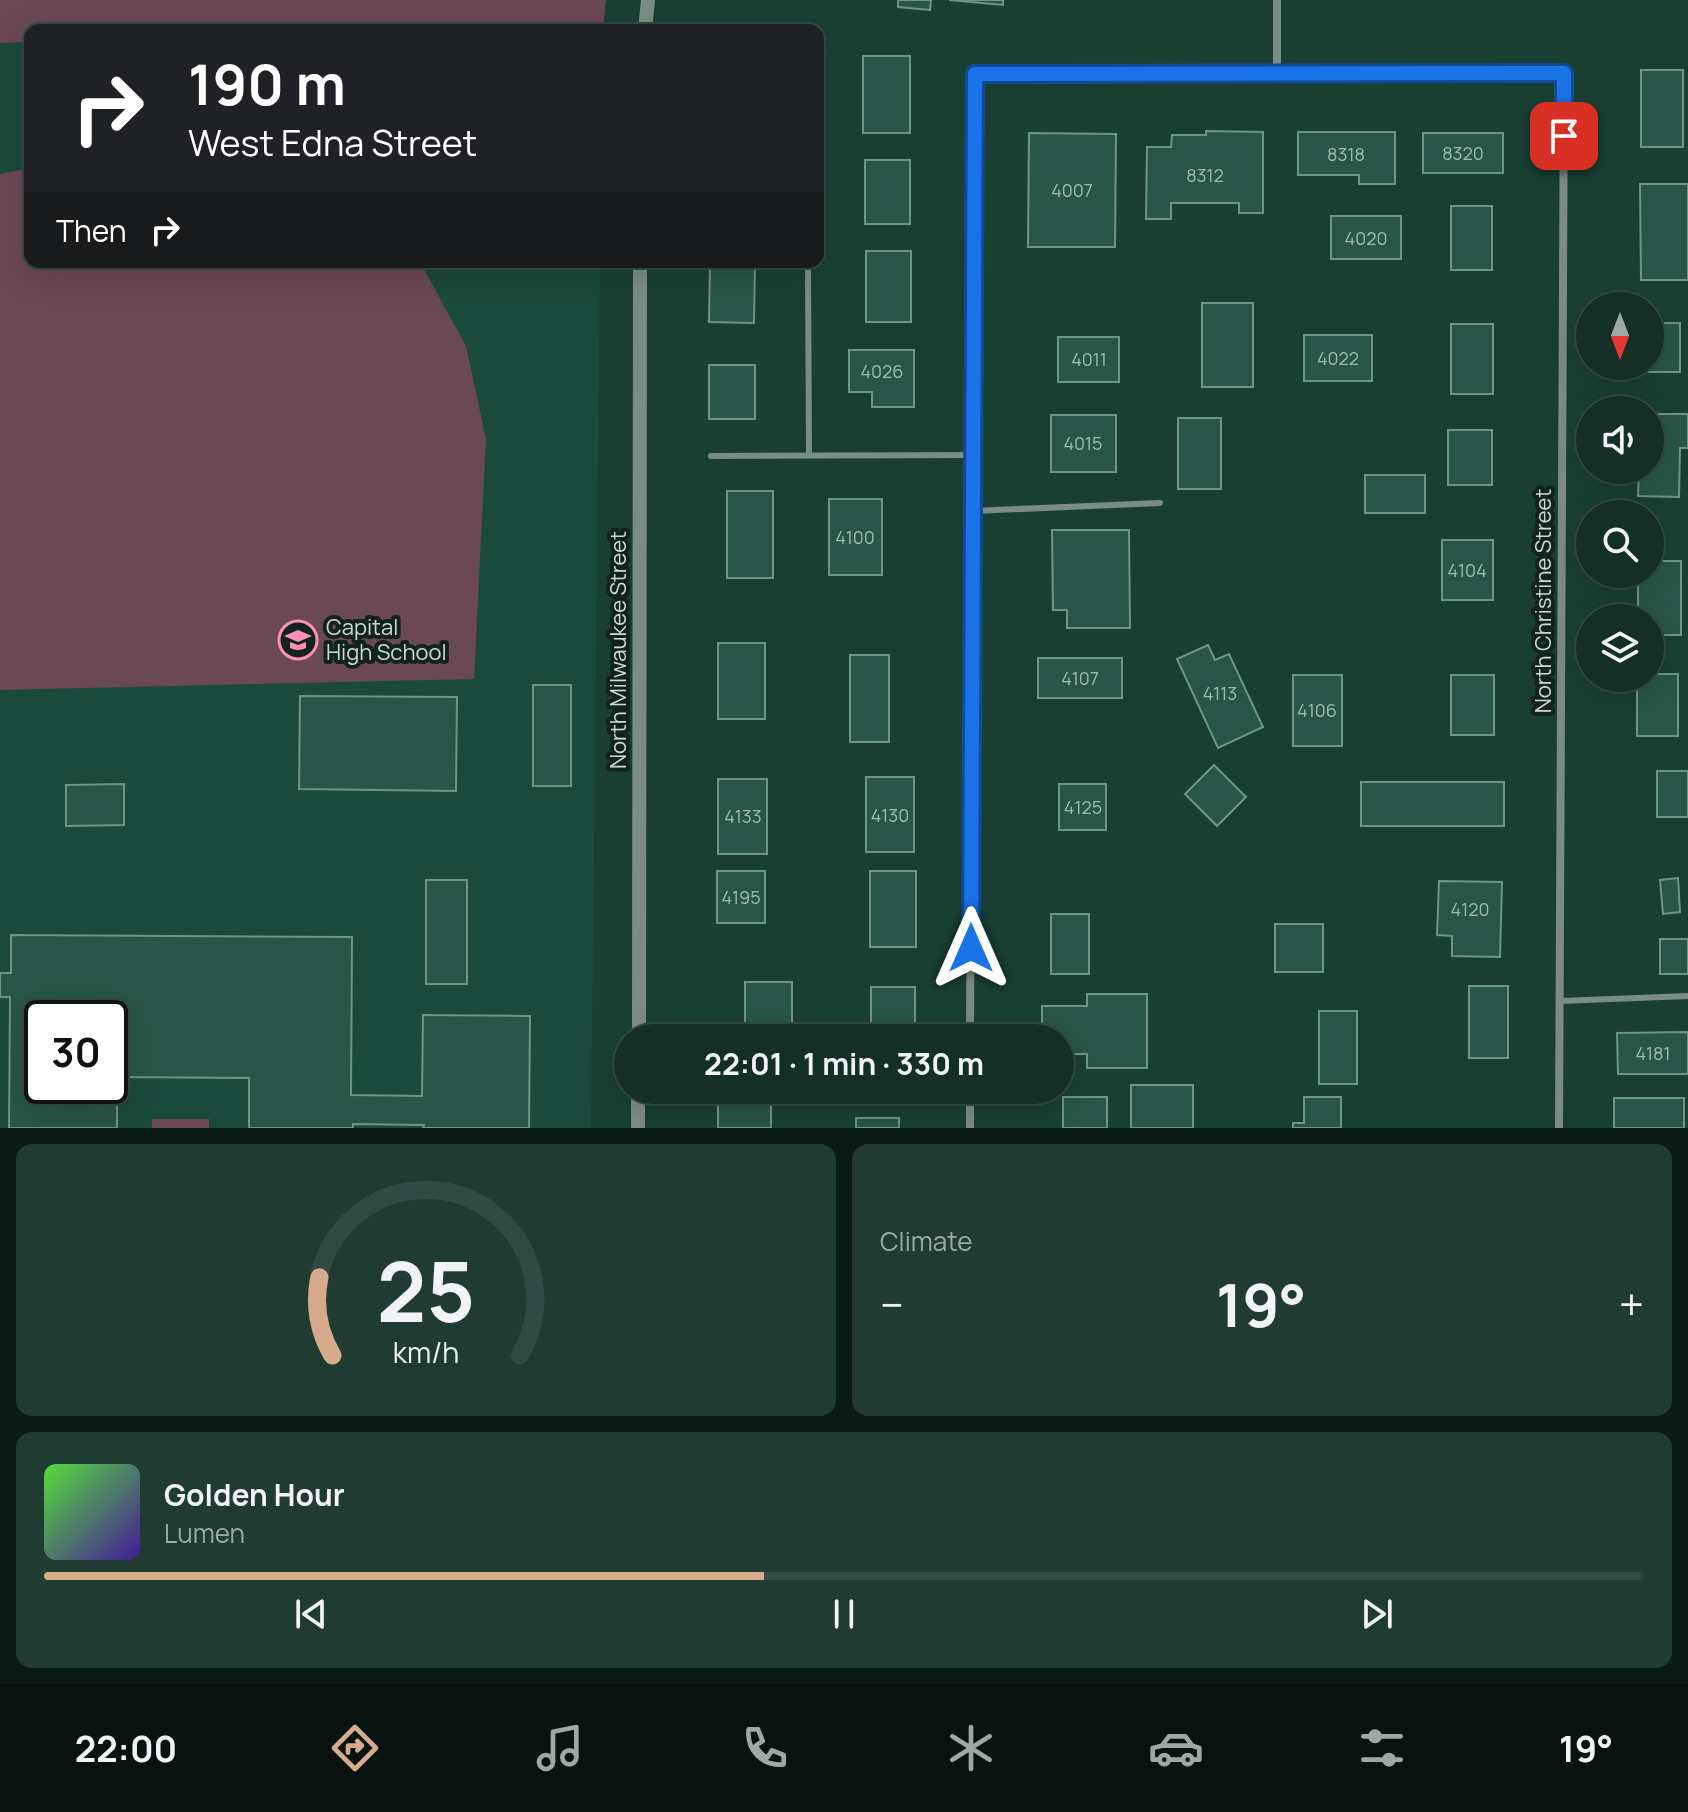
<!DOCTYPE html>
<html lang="en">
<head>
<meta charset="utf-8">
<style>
  body { margin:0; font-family:Manrope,sans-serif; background:#203b32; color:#f1f3f6; height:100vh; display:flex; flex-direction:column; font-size:30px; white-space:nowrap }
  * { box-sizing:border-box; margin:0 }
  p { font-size:26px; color:#9da9a7 }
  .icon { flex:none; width:44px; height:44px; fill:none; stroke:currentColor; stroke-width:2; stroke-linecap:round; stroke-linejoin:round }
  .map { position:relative; height:1128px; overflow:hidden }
  .details { display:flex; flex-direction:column; gap:16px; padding:16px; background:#0a1a15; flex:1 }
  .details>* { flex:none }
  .guide { position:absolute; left:24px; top:24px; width:800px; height:244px; border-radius:16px; box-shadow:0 8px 32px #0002,0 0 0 2px #324a43; background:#202124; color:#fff; overflow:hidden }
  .needle { width:52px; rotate:180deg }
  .controls { position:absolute; left:1576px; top:292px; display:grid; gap:16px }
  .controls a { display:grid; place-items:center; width:88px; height:88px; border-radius:50%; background:#132f26; box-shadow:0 8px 32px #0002,0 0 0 2px #324a43; font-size:40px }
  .speed { position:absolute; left:24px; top:1000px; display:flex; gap:16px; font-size:40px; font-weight:700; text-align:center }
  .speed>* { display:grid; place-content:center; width:104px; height:104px; border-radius:50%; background:#132f26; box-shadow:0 8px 32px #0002,0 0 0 2px #324a43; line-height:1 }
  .speed .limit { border:4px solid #111; border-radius:12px; background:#fff; color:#111 }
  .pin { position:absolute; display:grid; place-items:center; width:68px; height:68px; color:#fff; margin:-34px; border-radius:16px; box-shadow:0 4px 12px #0006 }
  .me { position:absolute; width:88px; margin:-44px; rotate:0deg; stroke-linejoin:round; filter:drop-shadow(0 0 6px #0008) }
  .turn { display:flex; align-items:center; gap:28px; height:168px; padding:0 32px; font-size:36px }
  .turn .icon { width:104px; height:104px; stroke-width:2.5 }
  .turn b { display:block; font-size:56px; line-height:68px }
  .then { display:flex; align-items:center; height:76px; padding:0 32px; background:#0003; gap:16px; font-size:30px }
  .big { font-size:60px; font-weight:700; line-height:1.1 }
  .details .card { flex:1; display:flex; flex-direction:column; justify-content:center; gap:12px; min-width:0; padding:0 28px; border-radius:16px; background:#203b32 }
  .details .dial { align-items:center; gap:0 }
  .dial svg { height:208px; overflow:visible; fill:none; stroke:#324a43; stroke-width:7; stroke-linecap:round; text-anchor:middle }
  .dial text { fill:#f1f3f6; stroke:none }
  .song { display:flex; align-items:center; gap:24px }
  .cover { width:96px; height:96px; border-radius:12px; background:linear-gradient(135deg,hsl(110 70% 55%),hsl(260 70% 35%)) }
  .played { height:8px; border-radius:4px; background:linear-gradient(90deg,#d6ab8b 45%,#324a43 45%) }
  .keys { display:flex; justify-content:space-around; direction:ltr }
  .heat { display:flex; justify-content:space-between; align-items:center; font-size:44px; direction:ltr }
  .details .tiles { flex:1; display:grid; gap:16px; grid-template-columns:1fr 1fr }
  .card:last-child { grid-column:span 2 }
  .trip { position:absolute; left:614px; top:1024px; width:460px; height:80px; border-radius:40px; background:#132f26; box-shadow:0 8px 32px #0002,0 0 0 2px #324a43; font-weight:700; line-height:80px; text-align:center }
  .dock { display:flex; height:128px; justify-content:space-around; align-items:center; background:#08130f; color:#9da9a7 }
  .dock .icon { width:56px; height:56px }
  .dock .current { color:#d6ab8b }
  .dock b { font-size:36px; color:#f1f3f6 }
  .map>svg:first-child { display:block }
  .built { fill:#1a4a3b; fill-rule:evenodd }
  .green { fill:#6a4854 }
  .building { fill:#285547; stroke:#6e9586; stroke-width:2; fill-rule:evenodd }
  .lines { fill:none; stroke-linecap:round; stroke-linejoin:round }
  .service { stroke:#7b8c85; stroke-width:6 }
  .minor { stroke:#7b8c85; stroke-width:8 }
  .tertiary { stroke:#7b8c85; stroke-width:14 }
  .route-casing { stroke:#114b97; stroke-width:20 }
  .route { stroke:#1a73e8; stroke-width:14 }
  .labels { text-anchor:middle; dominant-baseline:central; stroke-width:8; stroke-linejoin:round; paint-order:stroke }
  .number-label { font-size:18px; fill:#a1bbb2 }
  .street-label { font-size:22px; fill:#c9ddd5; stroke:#12221d }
  .poi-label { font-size:22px; fill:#c9ddd5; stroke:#12221d; text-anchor:start }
</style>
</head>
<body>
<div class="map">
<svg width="1688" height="1128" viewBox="0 0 1688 1128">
  <rect width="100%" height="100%" fill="#193f33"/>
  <!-- built -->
  <path class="built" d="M30,42V262H600L591,1128H0V43ZM42,1018H110V1086H42Z"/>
  <!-- green -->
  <path class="green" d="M0,0H606L603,30H30V42L0,43Z
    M30,168V262H420L466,346L486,439L474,679L0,690V174Z
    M152,1119H209V1128H152Z"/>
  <!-- building -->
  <path class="building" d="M898,0H931L930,10L898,7Z
    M949,0H1003V5Z
    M863,56H910V133H863Z
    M1641,70H1683V147H1641Z
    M1206,131L1263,132V213H1239V203H1171V219H1146L1147,147H1171L1172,135H1206Z
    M1298,132H1395V184H1359V175H1298Z
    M1029,133L1116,134L1115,247H1028Z
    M1423,133H1503V173H1423Z
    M865,160H910V224H865Z
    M1640,184H1688V280H1641Z
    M1451,206H1492V270H1451Z
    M1331,216H1401V259H1331Z
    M866,251H911V322H866Z
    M710,262H755L754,323L709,322Z
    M1202,303H1253V387H1202Z
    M1650,323H1680V372H1638V366H1650Z
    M1451,324H1493V394H1451Z
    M1304,335H1372V381H1304Z
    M1058,337H1119V382H1058Z
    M849,350H914V407H872V392H849Z
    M709,365H755V419H709Z
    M1650,414H1688V448H1680L1679,497L1638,496L1639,470H1650Z
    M1051,415H1116V472H1051Z
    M1178,418H1221V489H1178Z
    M1448,430H1492V485H1448Z
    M1365,475H1425V513H1365Z
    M727,491H773V578H727Z
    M829,499H882V575H829Z
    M1052,530H1129L1130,628H1067V610H1053Z
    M1442,540H1493V600H1442Z
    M1650,561H1681V635H1650V618H1638V574H1650Z
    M718,643H765V719H718Z
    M1208,645L1215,660L1229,654L1263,727L1218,748L1177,659Z
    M850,655H889V742H850Z
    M1038,658H1122V698H1038Z
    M1650,674H1678V736H1637V678H1650Z
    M1293,675H1342V746H1293Z
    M1451,675H1494V735H1451Z
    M533,685H571V786H533Z
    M300,696L457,697L456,791L299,789Z
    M1214,765L1246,797L1217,826L1185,794Z
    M1657,771H1688V817H1657Z
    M866,777H914V852H866Z
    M718,779H767V854H718Z
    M1361,782H1504V826H1361Z
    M124,784V825L66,826V785Z
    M1059,784H1106V830H1059Z
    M717,871H765V923H717Z
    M870,871H916V947H870Z
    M1678,878L1680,912L1663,914L1660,880Z
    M426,880H467V984H426Z
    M1439,881L1502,882L1500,957L1452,956V936L1437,935Z
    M1051,914H1089V974H1051Z
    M1275,924H1323V972H1275Z
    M11,935L352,937L351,1095L422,1096L423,1015L530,1016L529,1128H423L424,1125L353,1124V1128H249V1078L117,1077V1128H9L10,997H0V973H11ZM42,1018H110V1086H42Z
    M1660,939H1688V974H1660Z
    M745,982H792V1034H745Z
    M1469,986H1508V1058H1469Z
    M871,987H915V1038H871Z
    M1087,994H1147V1068H1087V1054H1060V1038H1042V1006H1087Z
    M1319,1011H1357V1084H1319Z
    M1688,1032V1074H1618L1617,1033Z
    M1131,1085H1193V1128H1131Z
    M718,1092H771V1128H718Z
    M1063,1097H1107V1128H1063Z
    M1304,1097H1341V1128H1293V1123H1304Z
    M1614,1098H1684V1128H1614Z
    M856,1118H899V1128H856Z"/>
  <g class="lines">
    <!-- service -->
    <path class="service" d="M808,262L809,455
      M711,456L973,455
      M972,511L1160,503
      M1560,1001L1688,996"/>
    <!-- minor -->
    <path class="minor" d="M1277,73V0
      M970,1038L975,74L1564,73L1559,1128
      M970,1128V1090"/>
    <!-- tertiary -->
    <path class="tertiary" d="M645,30L648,0
      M639,1038L640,262
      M638,1128V1090"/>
  </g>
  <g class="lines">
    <defs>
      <path id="route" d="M971,948L975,74L1564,73V136"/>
    </defs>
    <!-- route casing -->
    <use href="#route" class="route-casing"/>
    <!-- route -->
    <use href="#route" class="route"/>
  </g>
  <!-- icons -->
  <defs>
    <symbol id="school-ring" viewBox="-11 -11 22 22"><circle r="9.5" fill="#12221d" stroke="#ff8eb9" stroke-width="1.5"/><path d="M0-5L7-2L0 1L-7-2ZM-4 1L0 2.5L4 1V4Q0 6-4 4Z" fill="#ff8eb9"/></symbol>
  </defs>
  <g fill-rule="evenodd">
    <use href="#school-ring" x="276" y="618" width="44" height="44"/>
  </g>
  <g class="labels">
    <!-- number labels -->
    <g class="number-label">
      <text x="1463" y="153">8320</text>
      <text x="1346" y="154">8318</text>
      <text x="1205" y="175">8312</text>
      <text x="1072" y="190">4007</text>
      <text x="1366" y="238">4020</text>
      <text x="1338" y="358">4022</text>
      <text x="1089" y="359">4011</text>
      <text x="882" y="371">4026</text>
      <text x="1083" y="443">4015</text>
      <text x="855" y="537">4100</text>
      <text x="1467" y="570">4104</text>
      <text x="1080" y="678">4107</text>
      <text x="1220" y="693">4113</text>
      <text x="1317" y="710">4106</text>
      <text x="1083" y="807">4125</text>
      <text x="890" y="815">4130</text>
      <text x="743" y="816">4133</text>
      <text x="741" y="897">4195</text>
      <text x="1470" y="909">4120</text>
      <text x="1653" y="1053">4181</text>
    </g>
    <!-- street labels -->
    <g class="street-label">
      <text transform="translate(1543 601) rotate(-90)">North Christine Street</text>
      <text transform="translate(618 650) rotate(-90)">North Milwaukee Street</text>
    </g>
    <!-- poi labels -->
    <g class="poi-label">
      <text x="326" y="627">Capital<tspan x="326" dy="25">High School</tspan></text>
    </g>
  </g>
</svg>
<div class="controls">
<a><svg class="needle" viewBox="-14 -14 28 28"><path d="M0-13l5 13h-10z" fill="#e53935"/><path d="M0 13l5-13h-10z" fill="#9da9a7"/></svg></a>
<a><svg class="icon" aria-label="sound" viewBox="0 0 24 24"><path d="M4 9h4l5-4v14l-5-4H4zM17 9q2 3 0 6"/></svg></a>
<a><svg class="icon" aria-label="search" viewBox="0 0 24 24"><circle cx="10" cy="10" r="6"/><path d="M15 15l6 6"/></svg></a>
<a><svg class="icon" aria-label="layers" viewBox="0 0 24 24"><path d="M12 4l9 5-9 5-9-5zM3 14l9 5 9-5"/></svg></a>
</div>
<div class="speed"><div class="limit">30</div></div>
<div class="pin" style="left:1564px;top:136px;background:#d93025"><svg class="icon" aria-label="arrive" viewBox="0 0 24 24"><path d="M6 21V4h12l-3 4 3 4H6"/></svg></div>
<svg class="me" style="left:971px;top:948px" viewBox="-20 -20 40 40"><path d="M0-17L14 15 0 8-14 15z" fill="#1a73e8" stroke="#fff" stroke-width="4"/></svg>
<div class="trip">22:01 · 1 min · 330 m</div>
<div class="guide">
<div class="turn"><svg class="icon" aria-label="right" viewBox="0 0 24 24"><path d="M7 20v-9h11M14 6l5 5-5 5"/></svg><div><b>190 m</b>West Edna Street</div></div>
<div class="then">Then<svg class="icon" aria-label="right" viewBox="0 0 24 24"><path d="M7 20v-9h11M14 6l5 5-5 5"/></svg></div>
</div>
</div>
<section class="details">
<div class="tiles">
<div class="card dial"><svg viewBox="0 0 100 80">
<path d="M14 69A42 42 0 1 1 86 69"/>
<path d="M14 69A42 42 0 0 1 9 39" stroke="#d6ab8b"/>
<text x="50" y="56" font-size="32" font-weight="700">25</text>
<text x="50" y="72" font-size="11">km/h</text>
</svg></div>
<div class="card"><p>Climate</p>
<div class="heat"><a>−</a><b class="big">19°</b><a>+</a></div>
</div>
<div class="card">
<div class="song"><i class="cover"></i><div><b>Golden Hour</b><p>Lumen</p></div></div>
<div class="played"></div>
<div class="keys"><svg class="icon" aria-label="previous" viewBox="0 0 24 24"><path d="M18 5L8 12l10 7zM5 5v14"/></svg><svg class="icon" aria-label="pause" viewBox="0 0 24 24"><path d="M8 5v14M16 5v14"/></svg><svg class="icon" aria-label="next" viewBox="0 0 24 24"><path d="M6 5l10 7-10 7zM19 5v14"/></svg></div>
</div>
</div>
</section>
<nav class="dock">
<b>22:00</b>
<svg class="icon current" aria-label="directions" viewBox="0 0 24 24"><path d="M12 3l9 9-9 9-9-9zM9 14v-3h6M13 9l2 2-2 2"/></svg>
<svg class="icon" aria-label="music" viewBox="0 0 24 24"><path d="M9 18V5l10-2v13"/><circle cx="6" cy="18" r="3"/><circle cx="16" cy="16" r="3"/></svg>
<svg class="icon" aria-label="phone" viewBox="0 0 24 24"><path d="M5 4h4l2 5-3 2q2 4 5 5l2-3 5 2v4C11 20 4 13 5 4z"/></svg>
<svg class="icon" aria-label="climate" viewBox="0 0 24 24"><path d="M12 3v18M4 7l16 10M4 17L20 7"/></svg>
<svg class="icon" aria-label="car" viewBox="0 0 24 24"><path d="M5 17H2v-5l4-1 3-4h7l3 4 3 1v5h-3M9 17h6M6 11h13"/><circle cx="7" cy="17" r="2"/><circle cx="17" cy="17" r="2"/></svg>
<svg class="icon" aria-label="filters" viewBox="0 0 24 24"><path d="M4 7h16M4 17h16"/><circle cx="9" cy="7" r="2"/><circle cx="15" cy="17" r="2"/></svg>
<b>19°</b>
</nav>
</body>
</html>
